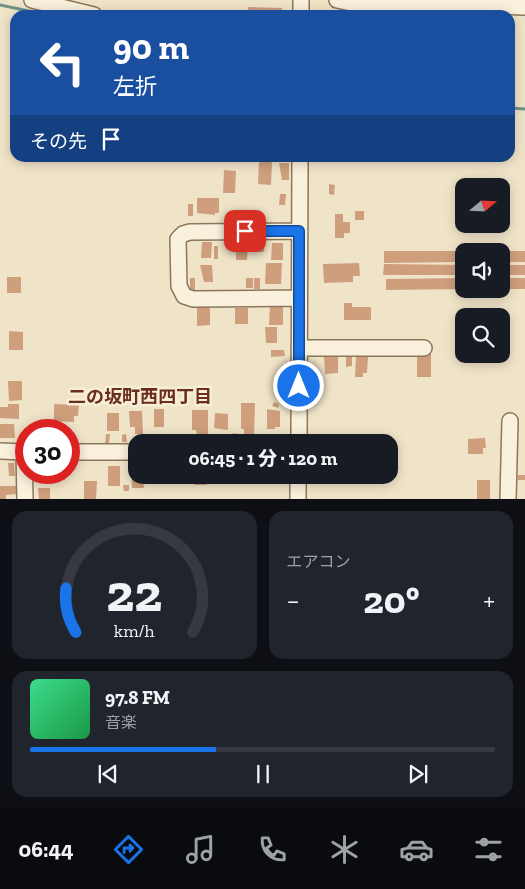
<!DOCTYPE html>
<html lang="ja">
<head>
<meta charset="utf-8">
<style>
  body { margin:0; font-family:"Zilla Slab","Noto Sans JP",serif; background:#20242c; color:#f1f3f6; height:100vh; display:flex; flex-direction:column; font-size:19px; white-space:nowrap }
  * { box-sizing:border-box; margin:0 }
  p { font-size:16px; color:#9ea1a6 }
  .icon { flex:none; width:28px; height:28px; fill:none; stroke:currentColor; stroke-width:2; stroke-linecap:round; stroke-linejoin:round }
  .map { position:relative; height:499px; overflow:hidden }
  .sheet { display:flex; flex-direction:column; gap:12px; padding:12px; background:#0d0f14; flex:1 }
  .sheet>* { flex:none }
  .hud { position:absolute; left:10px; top:10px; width:505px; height:152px; border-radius:15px; box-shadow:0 2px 12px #0003; background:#1a4fa0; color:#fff; overflow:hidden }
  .needle { width:32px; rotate:71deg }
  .fabs { position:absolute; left:455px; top:178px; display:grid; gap:10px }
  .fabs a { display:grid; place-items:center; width:55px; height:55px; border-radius:10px; background:#171b24; box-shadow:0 2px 12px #0003; font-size:25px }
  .speed { position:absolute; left:15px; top:419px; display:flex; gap:10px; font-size:25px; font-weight:700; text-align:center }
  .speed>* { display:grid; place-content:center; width:65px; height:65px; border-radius:50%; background:#171b24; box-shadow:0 2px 12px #0003; line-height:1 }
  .speed .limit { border:8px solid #d22; background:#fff; color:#111 }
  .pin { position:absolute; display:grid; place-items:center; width:42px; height:42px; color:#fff; margin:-21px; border-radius:10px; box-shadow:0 2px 8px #0006 }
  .me { position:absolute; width:55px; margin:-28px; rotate:0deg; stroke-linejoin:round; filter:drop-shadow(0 0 4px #0008) }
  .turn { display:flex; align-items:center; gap:18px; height:105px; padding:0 20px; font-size:22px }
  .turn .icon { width:65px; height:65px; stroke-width:2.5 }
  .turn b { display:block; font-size:35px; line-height:42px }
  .then { display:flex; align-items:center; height:48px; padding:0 20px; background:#0003; gap:10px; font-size:19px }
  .big { font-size:38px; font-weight:800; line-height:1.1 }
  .sheet .tile { flex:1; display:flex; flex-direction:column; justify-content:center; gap:8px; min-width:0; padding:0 18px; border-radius:15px; background:#20242c }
  .sheet .dial { align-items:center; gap:0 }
  .dial svg { height:130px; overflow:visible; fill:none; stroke:#363941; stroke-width:7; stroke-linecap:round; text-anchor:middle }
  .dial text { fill:#f1f3f6; stroke:none }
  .song { display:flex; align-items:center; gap:15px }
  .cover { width:60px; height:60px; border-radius:8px; background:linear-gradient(135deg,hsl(150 70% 55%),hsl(140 70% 35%)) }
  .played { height:5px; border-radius:2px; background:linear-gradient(90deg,#1a73e8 40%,#363941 40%) }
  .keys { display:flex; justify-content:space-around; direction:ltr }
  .heat { display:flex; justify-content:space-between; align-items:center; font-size:28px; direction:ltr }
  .sheet .tiles { flex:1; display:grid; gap:12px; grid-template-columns:1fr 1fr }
  .tile:last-child { grid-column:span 2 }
  .trip { position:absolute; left:128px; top:434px; width:270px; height:50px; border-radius:15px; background:#171b24; box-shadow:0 2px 12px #0003; font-weight:800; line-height:50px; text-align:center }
  .dock { display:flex; height:80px; justify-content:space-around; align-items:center; background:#090b0e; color:#9ea1a6 }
  .dock .icon { width:35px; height:35px }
  .dock .active { color:#1a73e8 }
  .dock b { font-size:22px; color:#f1f3f6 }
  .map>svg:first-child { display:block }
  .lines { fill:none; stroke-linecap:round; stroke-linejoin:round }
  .stream { stroke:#6f938a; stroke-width:3 }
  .building { fill:#cf9f7d }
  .minor-casing { stroke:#8d765c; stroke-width:18 }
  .minor { stroke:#faf1dc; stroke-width:15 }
  .route-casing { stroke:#114b97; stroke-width:12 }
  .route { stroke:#1a73e8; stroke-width:9 }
  .labels { text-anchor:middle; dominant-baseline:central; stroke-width:5; stroke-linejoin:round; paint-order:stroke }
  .neighbourhood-label { font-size:18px; font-weight:bold; fill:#6b2e1e; stroke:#f7eed8 }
</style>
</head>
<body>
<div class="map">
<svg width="525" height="499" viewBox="0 0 525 499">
  <rect width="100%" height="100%" fill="#f0e4c8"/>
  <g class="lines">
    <!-- stream -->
    <path class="stream" d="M0,5L48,15
      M510,108L525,109"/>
  </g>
  <!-- building -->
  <path class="building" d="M248,7L282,8V15H248Z
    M259,161L272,162L271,185L258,184Z
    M279,163H289V180H282Z
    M224,170L236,171L235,193H223Z
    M329,184L335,185L334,195L329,194Z
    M280,194H286L285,205H279Z
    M197,198H219V213H215V215L197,213Z
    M188,204H193V216H188Z
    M355,211H364V220H355Z
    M335,214H343V222H350V233H344V238H335Z
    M258,239H265L264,252H257Z
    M202,242H212L211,258H201Z
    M272,243H283V260H271Z
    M236,244L248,245L247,260H236Z
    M214,246H218V259H214Z
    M384,251H464V262L384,263Z
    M501,251H525V262H501Z
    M266,263H282L281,284H265Z
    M359,263L360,276H353V282L324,283L323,264Z
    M384,264L464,265V275H383Z
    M200,265H212L213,282H204Z
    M501,265H525V275H501Z
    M7,277H21V293H7Z
    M190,278H195V290H190Z
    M246,278H253V288H246Z
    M254,278H260V289H254Z
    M464,278V289L386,290V279Z
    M501,278H525V289H501Z
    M344,303H352V307H371V320H344Z
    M270,304H283V325H269Z
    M197,307H210V325L197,326Z
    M235,308H248V324H235Z
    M265,327H277V343H266Z
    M9,331L23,332V350H9Z
    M271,350H284L285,356L271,357Z
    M417,353H431V377H417Z
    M346,354H352V366L346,367Z
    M338,355V373L325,374L324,356Z
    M356,356H368L367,373H363V377H355Z
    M8,381H22V400L9,401Z
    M274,402L279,404L278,408L272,406Z
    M241,403H255L254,437H244V429H241Z
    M8,404H19V419L0,418V407H8Z
    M54,404L79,405L78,416H74V422L54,421Z
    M154,409H164V427H154Z
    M267,409L280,411V427H275V429H267Z
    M192,410H208V442H199L196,430H192Z
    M129,411H142L143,434H135V427H130Z
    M107,413H119V431H107Z
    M215,413L228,414V430L214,428Z
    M0,424H14L15,438H0Z
    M233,433L238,434V442H232Z
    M106,434H110L109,443H105Z
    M126,434L127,442H122V435Z
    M145,434H150V442H145Z
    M485,438L486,448H483V454H468V439Z
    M8,463H14L15,476H9Z
    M108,466H120V486H108Z
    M131,468H136V475H143L144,488H132Z
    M65,472V480H51V473Z
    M44,473H48V481H44Z
    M193,475H206L207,485H194Z
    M263,475H282V477L264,478Z
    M327,475H341V481H327Z
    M518,475H525V480H518Z
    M477,480H490V499H477Z
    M84,481H97L96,499H84Z
    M123,485H129V491H124Z
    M0,486H17V494L6,495V499H0Z
    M38,488H50V499H39Z"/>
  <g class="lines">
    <defs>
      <path id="minor" d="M32,0L94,15
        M337,0L351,3L525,7
        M301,15V0
        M299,298L193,299L184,296L179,286L178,239L183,234L190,232L299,231
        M299,348H424
        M299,442L300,158
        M0,451L24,452
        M69,452H136
        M25,499L24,452H26
        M298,499V475
        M508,499L510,421"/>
    </defs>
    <!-- minor casing -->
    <use href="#minor" class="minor-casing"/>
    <!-- minor -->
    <use href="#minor" class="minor"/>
  </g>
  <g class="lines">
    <defs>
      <path id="route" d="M245,231H299V386"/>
    </defs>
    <!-- route casing -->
    <use href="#route" class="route-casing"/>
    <!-- route -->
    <use href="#route" class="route"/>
  </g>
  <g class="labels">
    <!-- neighbourhood labels -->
    <g class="neighbourhood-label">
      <text x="140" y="397">二の坂町西四丁目</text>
    </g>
  </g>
</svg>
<div class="fabs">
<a><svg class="needle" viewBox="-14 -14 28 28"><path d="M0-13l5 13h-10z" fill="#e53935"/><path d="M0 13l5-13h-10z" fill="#9ea1a6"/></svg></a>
<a><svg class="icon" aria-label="sound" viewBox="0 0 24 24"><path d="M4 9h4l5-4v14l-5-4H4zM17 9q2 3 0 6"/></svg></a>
<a><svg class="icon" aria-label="search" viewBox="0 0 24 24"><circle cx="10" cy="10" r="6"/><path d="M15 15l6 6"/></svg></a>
</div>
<div class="speed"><div class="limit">30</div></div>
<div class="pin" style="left:245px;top:231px;background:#d93025"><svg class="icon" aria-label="arrive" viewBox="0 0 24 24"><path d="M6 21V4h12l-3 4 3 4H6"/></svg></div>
<svg class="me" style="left:299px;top:386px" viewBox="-20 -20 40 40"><circle r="17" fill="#1a73e8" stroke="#fff" stroke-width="3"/><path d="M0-11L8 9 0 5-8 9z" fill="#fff"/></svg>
<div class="trip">06:45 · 1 分 · 120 m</div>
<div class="hud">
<div class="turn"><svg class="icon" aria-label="left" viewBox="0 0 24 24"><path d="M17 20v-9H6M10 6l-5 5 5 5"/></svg><div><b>90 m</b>左折</div></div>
<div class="then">その先<svg class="icon" aria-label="arrive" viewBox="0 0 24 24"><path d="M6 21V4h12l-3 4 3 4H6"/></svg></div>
</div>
</div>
<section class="sheet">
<div class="tiles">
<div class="tile dial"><svg viewBox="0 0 100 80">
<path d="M14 69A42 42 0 1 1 86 69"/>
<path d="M14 69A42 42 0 0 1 8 42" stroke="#1a73e8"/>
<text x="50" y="56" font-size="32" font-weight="700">22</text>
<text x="50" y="72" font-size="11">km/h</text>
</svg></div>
<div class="tile"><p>エアコン</p>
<div class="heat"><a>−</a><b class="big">20°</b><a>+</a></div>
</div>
<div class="tile">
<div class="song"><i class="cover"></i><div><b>97.8 FM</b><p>音楽</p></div></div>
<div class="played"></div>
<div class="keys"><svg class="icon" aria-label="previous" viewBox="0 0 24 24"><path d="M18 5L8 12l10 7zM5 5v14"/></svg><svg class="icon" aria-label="pause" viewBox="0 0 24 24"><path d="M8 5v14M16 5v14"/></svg><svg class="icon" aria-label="next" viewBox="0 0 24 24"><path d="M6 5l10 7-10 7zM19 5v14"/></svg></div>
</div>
</div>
</section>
<nav class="dock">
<b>06:44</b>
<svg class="icon active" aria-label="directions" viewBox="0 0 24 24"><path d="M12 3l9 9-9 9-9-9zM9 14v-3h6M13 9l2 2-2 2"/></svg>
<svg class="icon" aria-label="music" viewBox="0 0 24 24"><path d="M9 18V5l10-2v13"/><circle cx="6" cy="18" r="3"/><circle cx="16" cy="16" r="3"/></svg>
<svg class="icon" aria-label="phone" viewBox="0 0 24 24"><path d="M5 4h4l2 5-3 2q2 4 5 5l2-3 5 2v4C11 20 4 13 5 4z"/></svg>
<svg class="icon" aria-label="climate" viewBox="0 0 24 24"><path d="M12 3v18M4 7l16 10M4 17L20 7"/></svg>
<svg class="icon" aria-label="car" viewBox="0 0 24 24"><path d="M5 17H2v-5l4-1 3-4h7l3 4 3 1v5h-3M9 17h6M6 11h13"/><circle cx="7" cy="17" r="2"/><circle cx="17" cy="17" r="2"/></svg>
<svg class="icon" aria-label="filters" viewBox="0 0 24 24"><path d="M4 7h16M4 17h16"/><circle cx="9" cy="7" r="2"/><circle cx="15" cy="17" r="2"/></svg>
</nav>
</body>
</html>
